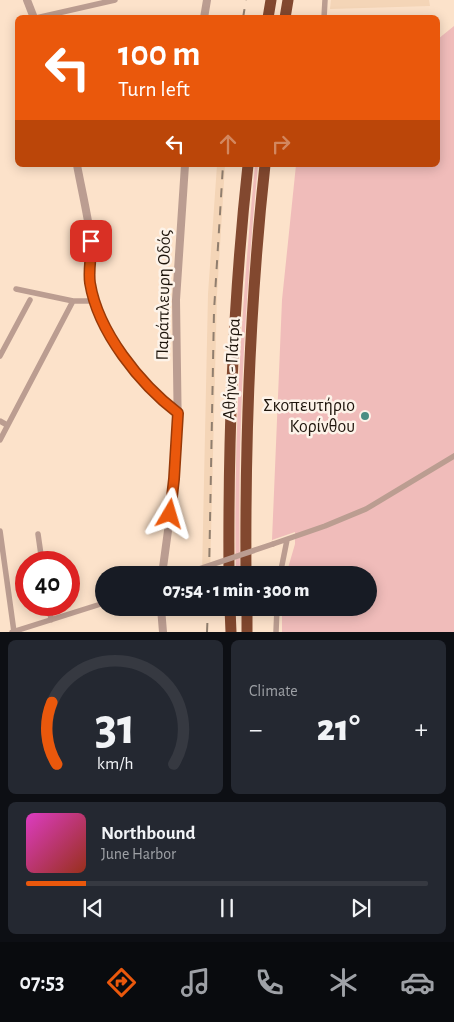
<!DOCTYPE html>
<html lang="en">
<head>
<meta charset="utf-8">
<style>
  body { margin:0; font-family:"Alegreya Sans",sans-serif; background:#242831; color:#f1f3f6; height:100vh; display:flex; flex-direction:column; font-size:19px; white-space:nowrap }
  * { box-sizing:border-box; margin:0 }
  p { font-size:16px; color:#9ea1a6 }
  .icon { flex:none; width:28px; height:28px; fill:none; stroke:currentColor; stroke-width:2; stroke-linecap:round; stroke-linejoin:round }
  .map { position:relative; height:632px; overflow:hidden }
  .panel { display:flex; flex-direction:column; gap:8px; padding:8px; background:#0d0f14; flex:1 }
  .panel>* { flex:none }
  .guide { position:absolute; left:15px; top:15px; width:425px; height:152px; border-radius:8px; box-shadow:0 2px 12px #0003; background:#ea580c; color:#fff; overflow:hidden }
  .speed { position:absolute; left:15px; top:551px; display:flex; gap:10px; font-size:25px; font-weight:700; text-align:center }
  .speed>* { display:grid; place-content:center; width:65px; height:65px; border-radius:50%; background:#171b24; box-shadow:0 2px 12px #0003; line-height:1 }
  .speed .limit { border:8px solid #d22; background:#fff; color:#111 }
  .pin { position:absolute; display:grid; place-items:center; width:42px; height:42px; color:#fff; margin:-21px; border-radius:10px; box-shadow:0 2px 8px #0006 }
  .me { position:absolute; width:55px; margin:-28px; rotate:7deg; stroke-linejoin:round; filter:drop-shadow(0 0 4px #0008) }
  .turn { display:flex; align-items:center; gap:18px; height:105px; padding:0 20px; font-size:22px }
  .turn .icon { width:65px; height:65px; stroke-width:2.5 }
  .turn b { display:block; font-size:35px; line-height:42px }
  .lanes { display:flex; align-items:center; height:48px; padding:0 20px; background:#0003; justify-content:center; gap:25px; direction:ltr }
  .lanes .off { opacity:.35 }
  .big { font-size:38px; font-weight:800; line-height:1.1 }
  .panel .card { flex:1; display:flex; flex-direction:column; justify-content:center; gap:8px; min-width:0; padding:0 18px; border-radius:8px; background:#242831 }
  .panel .dial { align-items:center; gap:0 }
  .dial svg { height:130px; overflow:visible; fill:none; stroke:#363941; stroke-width:7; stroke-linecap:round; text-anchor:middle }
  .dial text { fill:#f1f3f6; stroke:none }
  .song { display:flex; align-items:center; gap:15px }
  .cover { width:60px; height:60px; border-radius:8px; background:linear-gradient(135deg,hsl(310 70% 55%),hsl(10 70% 35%)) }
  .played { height:5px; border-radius:2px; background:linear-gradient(90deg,#ea580c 15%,#363941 15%) }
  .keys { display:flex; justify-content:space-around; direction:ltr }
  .heat { display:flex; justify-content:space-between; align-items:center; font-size:28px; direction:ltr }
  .panel .tiles { flex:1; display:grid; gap:8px; grid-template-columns:1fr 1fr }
  .card:last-child { grid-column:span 2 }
  .trip { position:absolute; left:95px; top:566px; width:282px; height:50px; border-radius:25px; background:#171b24; box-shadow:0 2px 12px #0003; font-weight:800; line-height:50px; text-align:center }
  .menu { display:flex; height:80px; justify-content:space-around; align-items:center; background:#090b0e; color:#9ea1a6 }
  .menu .icon { width:35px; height:35px }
  .menu .on { color:#ea580c }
  .menu b { font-size:22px; color:#f1f3f6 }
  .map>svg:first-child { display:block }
  .built { fill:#f4d5b7 }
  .green { fill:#f0bcba }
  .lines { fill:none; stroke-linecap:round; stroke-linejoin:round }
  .minor { stroke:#bb9d91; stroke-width:5.5 }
  .tertiary { stroke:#bb9d91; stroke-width:8 }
  .motorway { stroke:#82482f; stroke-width:11 }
  .rail { stroke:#907e6e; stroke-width:2; stroke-dasharray:9 9; stroke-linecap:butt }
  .minor-bridge { stroke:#bb9d91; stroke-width:5.5 }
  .route-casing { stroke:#983908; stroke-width:12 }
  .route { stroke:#ea580c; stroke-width:9 }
  .poi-dot { fill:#4a8e83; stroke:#fdf3e9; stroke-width:2 }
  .labels { text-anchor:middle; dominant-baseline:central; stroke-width:5; stroke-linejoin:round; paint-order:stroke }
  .street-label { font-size:18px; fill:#1e150c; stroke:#fdf3e9 }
  .poi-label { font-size:18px; fill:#1e150c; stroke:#fdf3e9; text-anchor:end }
</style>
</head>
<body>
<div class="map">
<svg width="454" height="632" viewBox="0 0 454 632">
  <rect width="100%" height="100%" fill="#fce2ca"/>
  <!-- built -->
  <path class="built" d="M331,0H429L430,6L330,9Z
    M217,165H225L217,295L210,575H202L208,294Z"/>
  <!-- green -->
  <path class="green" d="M454,26V632H282V608H369V575H286L295,544V532L272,540L282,300L296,165H438V39Z
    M255,165H258C245,301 237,438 240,575H236C233,438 242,302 255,165Z"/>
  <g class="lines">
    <!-- minor -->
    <path class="minor" d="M36,18L115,0
      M324,18L325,0
      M16,289L73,301
      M0,356L30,300
      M0,421L7,425
      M0,440L73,301H95
      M0,531L14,632
      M38,534L42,562
      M273,544L325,526L366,509L454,456
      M280,575L287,540
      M49,605L51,620
      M12,632L104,603
      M276,632L277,608"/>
    <!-- tertiary -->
    <path class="tertiary" d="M27,0L34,18
      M204,18L207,0
      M77,165C82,192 89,220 92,248C92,260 88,271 90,283C98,332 139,384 178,413
      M162,575L175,479L178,439L176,300L185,165
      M161,608L163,632"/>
    <!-- motorway -->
    <path class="motorway" d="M268,18L271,0
      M285,18L288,0
      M229,575C228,438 233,301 248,165
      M246,575C245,438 250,301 265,165
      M230,608L231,632
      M247,608V632"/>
    <!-- rail -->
    <path class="rail" d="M243,18L246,0
      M209,575L214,311L223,165
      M207,632L208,608"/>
    <!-- minor-bridge -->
    <path class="minor-bridge" d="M184,574L273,544"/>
  </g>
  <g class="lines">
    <defs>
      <path id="route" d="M91,241C92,255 88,269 90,283C98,332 140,384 178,413L174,479L170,514"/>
    </defs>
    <!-- route casing -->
    <use href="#route" class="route-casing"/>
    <!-- route -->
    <use href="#route" class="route"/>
  </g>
  <!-- markers -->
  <circle class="poi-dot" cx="365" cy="416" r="5"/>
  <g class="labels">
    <!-- street labels -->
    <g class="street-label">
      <text transform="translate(164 295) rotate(-89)">Παράπλευρη Οδός</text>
      <text transform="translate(232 369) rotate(-87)">Αθήνα - Πάτρα</text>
    </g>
    <!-- poi labels -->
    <g class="poi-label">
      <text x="355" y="406">Σκοπευτήριο<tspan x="355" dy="21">Κορίνθου</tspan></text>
    </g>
  </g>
</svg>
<div class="speed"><div class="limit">40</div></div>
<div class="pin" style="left:91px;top:241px;background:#d93025"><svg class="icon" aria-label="arrive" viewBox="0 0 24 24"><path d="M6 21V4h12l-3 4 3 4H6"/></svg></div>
<svg class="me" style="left:170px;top:514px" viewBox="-20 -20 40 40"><path d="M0-17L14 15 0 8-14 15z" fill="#ea580c" stroke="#fff" stroke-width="4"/></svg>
<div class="trip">07:54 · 1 min · 300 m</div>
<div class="guide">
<div class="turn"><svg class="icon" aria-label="left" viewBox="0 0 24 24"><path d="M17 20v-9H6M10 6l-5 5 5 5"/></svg><div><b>100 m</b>Turn left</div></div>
<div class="lanes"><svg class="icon" aria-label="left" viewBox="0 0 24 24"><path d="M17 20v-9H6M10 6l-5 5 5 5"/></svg><svg class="icon off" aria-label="ahead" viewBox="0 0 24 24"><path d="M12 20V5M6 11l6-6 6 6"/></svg><svg class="icon off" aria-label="right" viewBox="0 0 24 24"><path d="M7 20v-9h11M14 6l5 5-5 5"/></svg></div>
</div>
</div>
<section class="panel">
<div class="tiles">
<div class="card dial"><svg viewBox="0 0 100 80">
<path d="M14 69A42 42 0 1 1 86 69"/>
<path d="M14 69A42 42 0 0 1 11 31" stroke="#ea580c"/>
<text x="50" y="56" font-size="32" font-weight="700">31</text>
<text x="50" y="72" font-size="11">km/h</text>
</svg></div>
<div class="card"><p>Climate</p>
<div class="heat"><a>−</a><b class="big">21°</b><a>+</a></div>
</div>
<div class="card">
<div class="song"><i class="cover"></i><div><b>Northbound</b><p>June Harbor</p></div></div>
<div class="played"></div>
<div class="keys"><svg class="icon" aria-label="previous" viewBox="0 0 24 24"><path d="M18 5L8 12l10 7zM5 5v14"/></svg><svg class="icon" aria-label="pause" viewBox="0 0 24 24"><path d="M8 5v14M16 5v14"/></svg><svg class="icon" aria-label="next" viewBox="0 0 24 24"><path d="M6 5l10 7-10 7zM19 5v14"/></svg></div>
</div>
</div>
</section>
<nav class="menu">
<b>07:53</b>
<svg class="icon on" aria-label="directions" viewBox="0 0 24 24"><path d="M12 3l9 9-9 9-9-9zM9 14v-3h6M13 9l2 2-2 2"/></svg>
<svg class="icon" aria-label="music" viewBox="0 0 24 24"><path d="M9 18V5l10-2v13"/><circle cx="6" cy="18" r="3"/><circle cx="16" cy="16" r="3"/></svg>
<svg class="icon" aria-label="phone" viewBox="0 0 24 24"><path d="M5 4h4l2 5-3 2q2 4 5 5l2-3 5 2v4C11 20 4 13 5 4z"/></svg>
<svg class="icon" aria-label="climate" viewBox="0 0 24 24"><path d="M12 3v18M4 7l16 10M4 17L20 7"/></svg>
<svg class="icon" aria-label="car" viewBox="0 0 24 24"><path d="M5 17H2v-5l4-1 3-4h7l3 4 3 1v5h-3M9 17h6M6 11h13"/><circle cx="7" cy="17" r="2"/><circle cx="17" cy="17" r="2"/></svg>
</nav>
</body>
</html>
